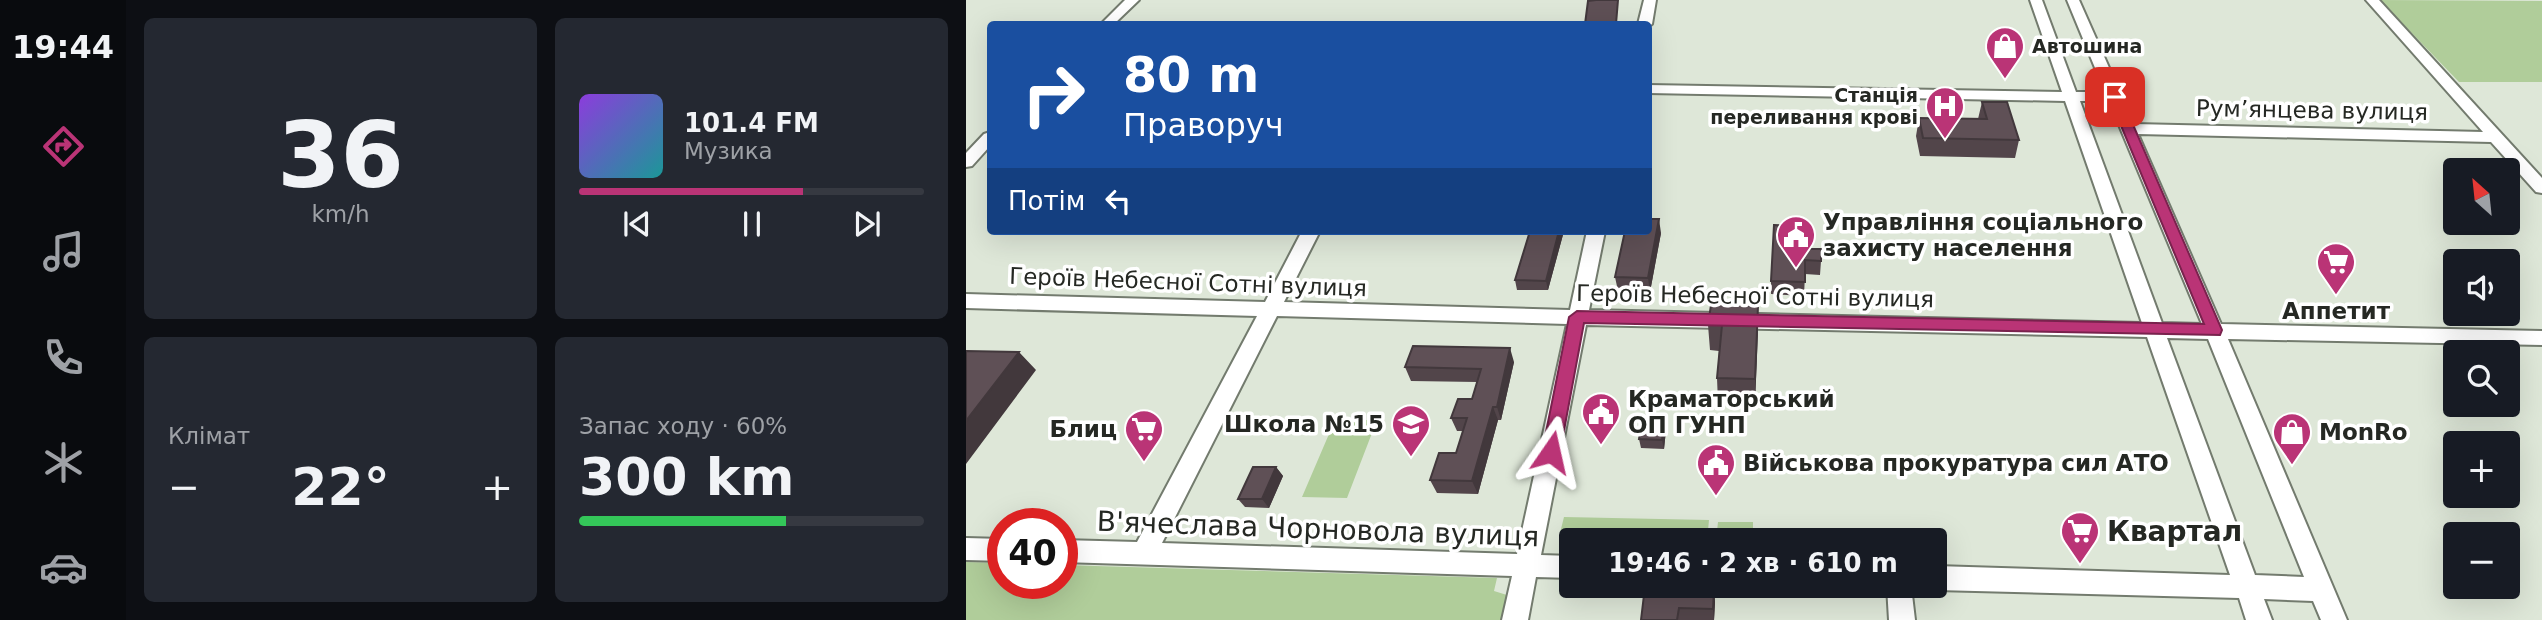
<!DOCTYPE html>
<html lang="uk">
<head>
<meta charset="utf-8">
<style>
  body { margin:0; font-family:"DejaVu Sans",sans-serif; background:#242831; color:#f1f3f6; height:100vh; display:flex; flex-direction:column; font-size:26px; white-space:nowrap }
  * { box-sizing:border-box; margin:0 }
  p { font-size:23px; color:#9ea1a6 }
  .icon { flex:none; width:38px; height:38px; fill:none; stroke:currentColor; stroke-width:2; stroke-linecap:round; stroke-linejoin:round }
  .map { position:relative; flex:1; overflow:hidden }
  .drawer { display:flex; flex-direction:column; gap:18px; padding:18px; background:#0d0f14; width:840px }
  .drawer>* { flex:none }
  .top-card { position:absolute; left:21px; top:21px; width:665px; height:214px; border-radius:7px; box-shadow:0 7px 28px #0002; background:#1a4fa0; color:#fff; overflow:hidden }
  .needle { width:46px; rotate:333deg }
  .controls { position:absolute; left:1477px; top:158px; display:grid; gap:14px }
  .controls a { display:grid; place-items:center; width:77px; height:77px; border-radius:7px; background:#171b24; box-shadow:0 7px 28px #0002; font-size:35px }
  .speed { position:absolute; left:21px; top:508px; display:flex; gap:14px; font-size:35px; font-weight:700; text-align:center }
  .speed>* { display:grid; place-content:center; width:91px; height:91px; border-radius:50%; background:#171b24; box-shadow:0 7px 28px #0002; line-height:1 }
  .speed .limit { border:10px solid #d22; background:#fff; color:#111 }
  .pin { position:absolute; display:grid; place-items:center; width:60px; height:60px; color:#fff; margin:-30px; border-radius:14px; box-shadow:0 4px 10px #0006 }
  .me { position:absolute; width:77px; margin:-38px; rotate:11deg; stroke-linejoin:round; filter:drop-shadow(0 0 5px #0008) }
  .turn { display:flex; align-items:center; gap:24px; height:147px; padding:0 21px; font-size:32px }
  .turn .icon { width:91px; height:91px; stroke-width:2.5 }
  .turn b { display:block; font-size:49px; line-height:60px }
  .then { display:flex; align-items:center; height:66px; padding:0 21px; background:#0003; gap:14px; font-size:26px }
  .big { font-size:52px; font-weight:800; line-height:1.1 }
  .drawer .tile { flex:1; display:flex; flex-direction:column; justify-content:center; gap:10px; min-width:0; padding:0 24px; border-radius:10px; background:#242831 }
  .drawer .dial { align-items:center; gap:0 }
  .dial b { font-size:91px; line-height:1 }
  .song { display:flex; align-items:center; gap:21px }
  .cover { width:84px; height:84px; border-radius:10px; background:linear-gradient(135deg,hsl(270 70% 55%),hsl(180 70% 35%)) }
  .played { height:7px; border-radius:4px; background:linear-gradient(90deg,#ba3476 65%,#363941 65%) }
  .keys { display:flex; justify-content:space-around; direction:ltr }
  .heat { display:flex; justify-content:space-between; align-items:center; font-size:38px; direction:ltr }
  .charge { height:10px; border-radius:5px; background:linear-gradient(90deg,#34c759 60%,#363941 0) }
  .drawer .tiles { flex:1; display:grid; gap:18px; grid-template-columns:repeat(2,1fr) }
  .trip { position:absolute; left:593px; top:528px; width:388px; height:70px; border-radius:7px; background:#171b24; box-shadow:0 7px 28px #0002; font-weight:800; line-height:70px; text-align:center }
  main { display:flex; flex:1; min-height:0 }
  .tabs { display:flex; flex-direction:column; width:126px; justify-content:space-around; align-items:center; background:#090b0e; color:#9ea1a6 }
  .tabs .icon { width:49px; height:49px }
  .tabs .active { color:#ba3476 }
  .tabs b { font-size:32px; color:#f1f3f6 }
  .map>svg:first-child { display:block }
  .green { fill:#b0cd9a }
  .lines { fill:none; stroke-linecap:round; stroke-linejoin:round }
  .minor-casing { stroke:#737b6e; stroke-width:4 }
  .minor { fill:#fff; fill-rule:evenodd }
  .wall { fill:#52454a }
  .shaded-wall { fill:#42383c }
  .building { fill:#5f5056; stroke:#42383c; stroke-width:2 }
  .route { fill:#ba3476; stroke:#79224d; stroke-width:2 }
  .labels { text-anchor:middle; dominant-baseline:central; stroke-width:7; stroke-linejoin:round; paint-order:stroke }
  .far-poi-label { font-size:19px; font-weight:bold; fill:#252823; stroke:#fff; text-anchor:start }
  .street-label { font-size:23px; fill:#252823; stroke:#fff }
  .poi-label { font-size:23px; font-weight:bold; fill:#252823; stroke:#fff; text-anchor:start }
  .near-street-label { font-size:28px; fill:#252823; stroke:#fff }
  .near-poi-label { font-size:28px; font-weight:bold; fill:#252823; stroke:#fff; text-anchor:start }
</style>
</head>
<body>
<main>
<nav class="tabs">
<b>19:44</b>
<svg class="icon active" aria-label="directions" viewBox="0 0 24 24"><path d="M12 3l9 9-9 9-9-9zM9 14v-3h6M13 9l2 2-2 2"/></svg>
<svg class="icon" aria-label="music" viewBox="0 0 24 24"><path d="M9 18V5l10-2v13"/><circle cx="6" cy="18" r="3"/><circle cx="16" cy="16" r="3"/></svg>
<svg class="icon" aria-label="phone" viewBox="0 0 24 24"><path d="M5 4h4l2 5-3 2q2 4 5 5l2-3 5 2v4C11 20 4 13 5 4z"/></svg>
<svg class="icon" aria-label="climate" viewBox="0 0 24 24"><path d="M12 3v18M4 7l16 10M4 17L20 7"/></svg>
<svg class="icon" aria-label="car" viewBox="0 0 24 24"><path d="M5 17H2v-5l4-1 3-4h7l3 4 3 1v5h-3M9 17h6M6 11h13"/><circle cx="7" cy="17" r="2"/><circle cx="17" cy="17" r="2"/></svg>
</nav>
<section class="drawer">
<div class="tiles">
<div class="tile dial"><b>36</b><p>km/h</p></div>
<div class="tile">
<div class="song"><i class="cover"></i><div><b>101.4 FM</b><p>Музика</p></div></div>
<div class="played"></div>
<div class="keys"><svg class="icon" aria-label="previous" viewBox="0 0 24 24"><path d="M18 5L8 12l10 7zM5 5v14"/></svg><svg class="icon" aria-label="pause" viewBox="0 0 24 24"><path d="M8 5v14M16 5v14"/></svg><svg class="icon" aria-label="next" viewBox="0 0 24 24"><path d="M6 5l10 7-10 7zM19 5v14"/></svg></div>
</div>
<div class="tile"><p>Клімат</p>
<div class="heat"><a>−</a><b class="big">22°</b><a>+</a></div>
</div>
<div class="tile"><p>Запас ходу · 60%</p><b class="big">300 km</b><div class="charge"></div></div>
</div>
</section>
<div class="map">
<svg width="1576" height="620" viewBox="0 0 1576 620">
  <rect width="100%" height="100%" fill="#dee7d8"/>
  <!-- green -->
  <path class="green" d="M1414,0L1576,1V82H1493Z
    M369,420H411L381,498L336,497Z
    M598,517L743,520L741,541H731L593,537Z
    M752,522H787V541L750,540Z
    M0,562L37,563V583H96V565L531,578L528,591L541,595L535,620H0Z"/>
  <g class="lines">
    <defs>
      <path id="minor" d="M159,0H173L148,24H135Z
        M678,0H690L686,24L682,27V24H672Z
        M1064,0H1076L1110,92H1139L1101,0H1113L1168,124L1517,132L1400,0H1413L1576,178V193L1570,192L1525,142L1172,134L1255,324L1576,331V345L1262,339L1381,620H1355L1347,601L1298,599L1306,620H1280L1273,598L970,590L961,586H970V566L1264,575L1181,337L620,325L575,555L606,556V578L570,577L562,620H536L546,576L96,562V540L171,542L291,316L0,308V294L299,302L336,231H354L318,302L604,310L621,231H639L623,310L1176,323L1099,101L682,93V85L1096,92ZM1114,101H1143L1236,324L1196,323ZM311,316L601,324L551,554L196,543ZM1201,338L1242,339L1338,577L1289,575Z
        M24,132V146L6,166L0,167V153L18,134Z
        M0,538L37,539V561L0,560Z
        M921,586H945L949,620H923Z"/>
    </defs>
    <!-- minor casing -->
    <use href="#minor" class="minor-casing"/>
    <!-- minor -->
    <use href="#minor" class="minor"/>
  </g>
  <!-- wall -->
  <path class="wall" d="M1016,102L1053,140L1049,158L954,156L950,136L953,118L1012,119Z
    M564,231H598L582,290H551L549,280Z
    M695,233L684,292L652,291L649,277Z
    M839,249L855,261L854,275L839,274L838,296L805,294V281Z
    M792,306L789,404L752,403L751,378L753,351L744,350L742,325Z
    M548,362L535,420H532L512,494L471,493L464,480L490,453L497,431H491L485,418L506,399L511,382L445,381L439,367Z
    M699,421L700,430L698,449L675,448L673,439Z
    M310,467L317,476L303,508L279,507L272,499Z
    M748,591L749,602L748,620H675L724,596Z"/>
  <!-- shaded-wall -->
  <path class="shaded-wall" d="M693,219L695,233L684,292L682,278Z
    M593,231H598L582,290L580,281Z
    M792,306V332L789,404V379Z
    M544,348L548,362L535,420L531,407Z
    M53,352L70,370L0,464V421Z
    M527,407L532,420L512,494L506,481Z
    M699,421L700,430L698,449L696,440Z
    M310,467L317,476L303,508L296,499Z
    M748,591L749,602L748,620L747,609Z"/>
  <!-- building -->
  <path class="building" d="M630,0H652L650,24H619L622,1Z
    M1016,102H1041L1053,140L957,138L953,118L1021,119Z
    M682,219H693L682,278L649,277L659,231H682Z
    M808,225L839,226V249H855V261L839,260V282L805,281Z
    M564,231H593L580,281L549,280Z
    M745,305L792,306L789,379L751,378L756,325H742Z
    M447,346L544,348L531,407H527L506,481L464,480L473,453H490L501,418H485L492,399H506L515,369L439,367Z
    M0,351L53,352L0,421Z
    M676,420L699,421L696,440L673,439Z
    M287,467H310L296,499H272Z
    M724,590L748,591L747,609L713,608L711,620H675L678,595L724,596Z"/>
  <!-- route -->
  <path class="route" d="M1149,93L1155,97L1256,330L1254,335L618,323L594,452L592,457L585,460L579,457L576,452L603,317L611,311L1238,324L1143,97Z"/>
  <!-- icons -->
  <defs>
    <symbol id="shop-pin" viewBox="-11 -11 22 30"><path d="M0 17L-7.5 6A9.5 9.5 0 1 1 7.5 6Z" fill="#ba3476" stroke="#fff"/><path d="M-5-2.5h2.3a2.7 3.5 0 0 1 5.4 0H5L5.5 6h-11ZM-1.5-2.5h3a1.5 2.3 0 0 0-3 0Z" fill="#fff"/></symbol>
    <symbol id="hospital-pin" viewBox="-11 -11 22 30"><path d="M0 17L-7.5 6A9.5 9.5 0 1 1 7.5 6Z" fill="#ba3476" stroke="#fff"/><path d="M-5-5h3v3.5h4V-5h3V5h-3V1.5h-4V5h-3Z" fill="#fff"/></symbol>
    <symbol id="civic-pin" viewBox="-11 -11 22 30"><path d="M0 17L-7.5 6A9.5 9.5 0 1 1 7.5 6Z" fill="#ba3476" stroke="#fff"/><path d="M-.6-6.5H3V-4.5H.6V-3L4-1V1h2V6H-6V1h2V-1L-.6-3ZM-1.2 2.5V6h2.4V2.5Z" fill="#fff"/></symbol>
    <symbol id="supermarket-pin" viewBox="-11 -11 22 30"><path d="M0 17L-7.5 6A9.5 9.5 0 1 1 7.5 6Z" fill="#ba3476" stroke="#fff"/><path d="M-6-5.5h2.5l.6 2H6L4.5 2H-2.5L-4.4-4H-6ZM-1.5 3.2a1.3 1.3 0 1 0 .1 0ZM3 3.2a1.3 1.3 0 1 0 .1 0Z" fill="#fff"/></symbol>
    <symbol id="school-pin" viewBox="-11 -11 22 30"><path d="M0 17L-7.5 6A9.5 9.5 0 1 1 7.5 6Z" fill="#ba3476" stroke="#fff"/><path d="M0-5L7-2L0 1L-7-2ZM-4 1L0 2.5L4 1V4Q0 6-4 4Z" fill="#fff"/></symbol>
  </defs>
  <g fill-rule="evenodd">
    <use href="#shop-pin" x="1017" y="24" width="44" height="60"/>
    <use href="#hospital-pin" x="957" y="84" width="44" height="60"/>
    <use href="#civic-pin" x="808" y="213" width="44" height="60"/>
    <use href="#supermarket-pin" x="1348" y="240" width="44" height="60"/>
    <use href="#civic-pin" x="613" y="390" width="44" height="60"/>
    <use href="#school-pin" x="423" y="402" width="44" height="60"/>
    <use href="#supermarket-pin" x="156" y="407" width="44" height="60"/>
    <use href="#shop-pin" x="1304" y="410" width="44" height="60"/>
    <use href="#civic-pin" x="728" y="441" width="44" height="60"/>
    <use href="#supermarket-pin" x="1092" y="509" width="44" height="60"/>
  </g>
  <g class="labels">
    <!-- far-poi labels -->
    <g class="far-poi-label">
      <text x="1066" y="46">Автошина</text>
      <text x="952" y="95" text-anchor="end">Станція<tspan x="952" dy="22">переливання крові</tspan></text>
    </g>
    <!-- street labels -->
    <g class="street-label">
      <text transform="translate(1346 110) rotate(1)">Рум’янцева вулиця</text>
      <text transform="translate(222 282) rotate(2)">Героїв Небесної Сотні вулиця</text>
      <text transform="translate(789 296) rotate(1)">Героїв Небесної Сотні вулиця</text>
    </g>
    <!-- poi labels -->
    <g class="poi-label">
      <text x="857" y="222">Управління соціального<tspan x="857" dy="26">захисту населення</tspan></text>
      <text x="1370" y="311" text-anchor="middle">Аппетит</text>
      <text x="662" y="399">Краматорський<tspan x="662" dy="26">ОП ГУНП</tspan></text>
      <text x="418" y="424" text-anchor="end">Школа №15</text>
      <text x="151" y="429" text-anchor="end">Блиц</text>
      <text x="1353" y="432">MonRo</text>
      <text x="777" y="463">Військова прокуратура сил АТО</text>
    </g>
    <!-- near-street labels -->
    <g class="near-street-label">
      <text transform="translate(352 529) rotate(2)">В'ячеслава Чорновола вулиця</text>
    </g>
    <!-- near-poi labels -->
    <g class="near-poi-label">
      <text x="1141" y="531">Квартал</text>
    </g>
  </g>
</svg>
<div class="controls">
<a><svg class="needle" viewBox="-14 -14 28 28"><path d="M0-13l5 13h-10z" fill="#e53935"/><path d="M0 13l5-13h-10z" fill="#9ea1a6"/></svg></a>
<a><svg class="icon" aria-label="sound" viewBox="0 0 24 24"><path d="M4 9h4l5-4v14l-5-4H4zM17 9q2 3 0 6"/></svg></a>
<a><svg class="icon" aria-label="search" viewBox="0 0 24 24"><circle cx="10" cy="10" r="6"/><path d="M15 15l6 6"/></svg></a>
<a>+</a>
<a>−</a>
</div>
<div class="speed"><div class="limit">40</div></div>
<div class="pin" style="left:1149px;top:97px;background:#d93025"><svg class="icon" aria-label="arrive" viewBox="0 0 24 24"><path d="M6 21V4h12l-3 4 3 4H6"/></svg></div>
<svg class="me" style="left:585px;top:452px" viewBox="-20 -20 40 40"><path d="M0-17L14 15 0 8-14 15z" fill="#ba3476" stroke="#fff" stroke-width="4"/></svg>
<div class="trip">19:46 · 2 хв · 610 m</div>
<div class="top-card">
<div class="turn"><svg class="icon" aria-label="right" viewBox="0 0 24 24"><path d="M7 20v-9h11M14 6l5 5-5 5"/></svg><div><b>80 m</b>Праворуч</div></div>
<div class="then">Потім<svg class="icon" aria-label="left" viewBox="0 0 24 24"><path d="M17 20v-9H6M10 6l-5 5 5 5"/></svg></div>
</div>
</div>
</main>
</body>
</html>
